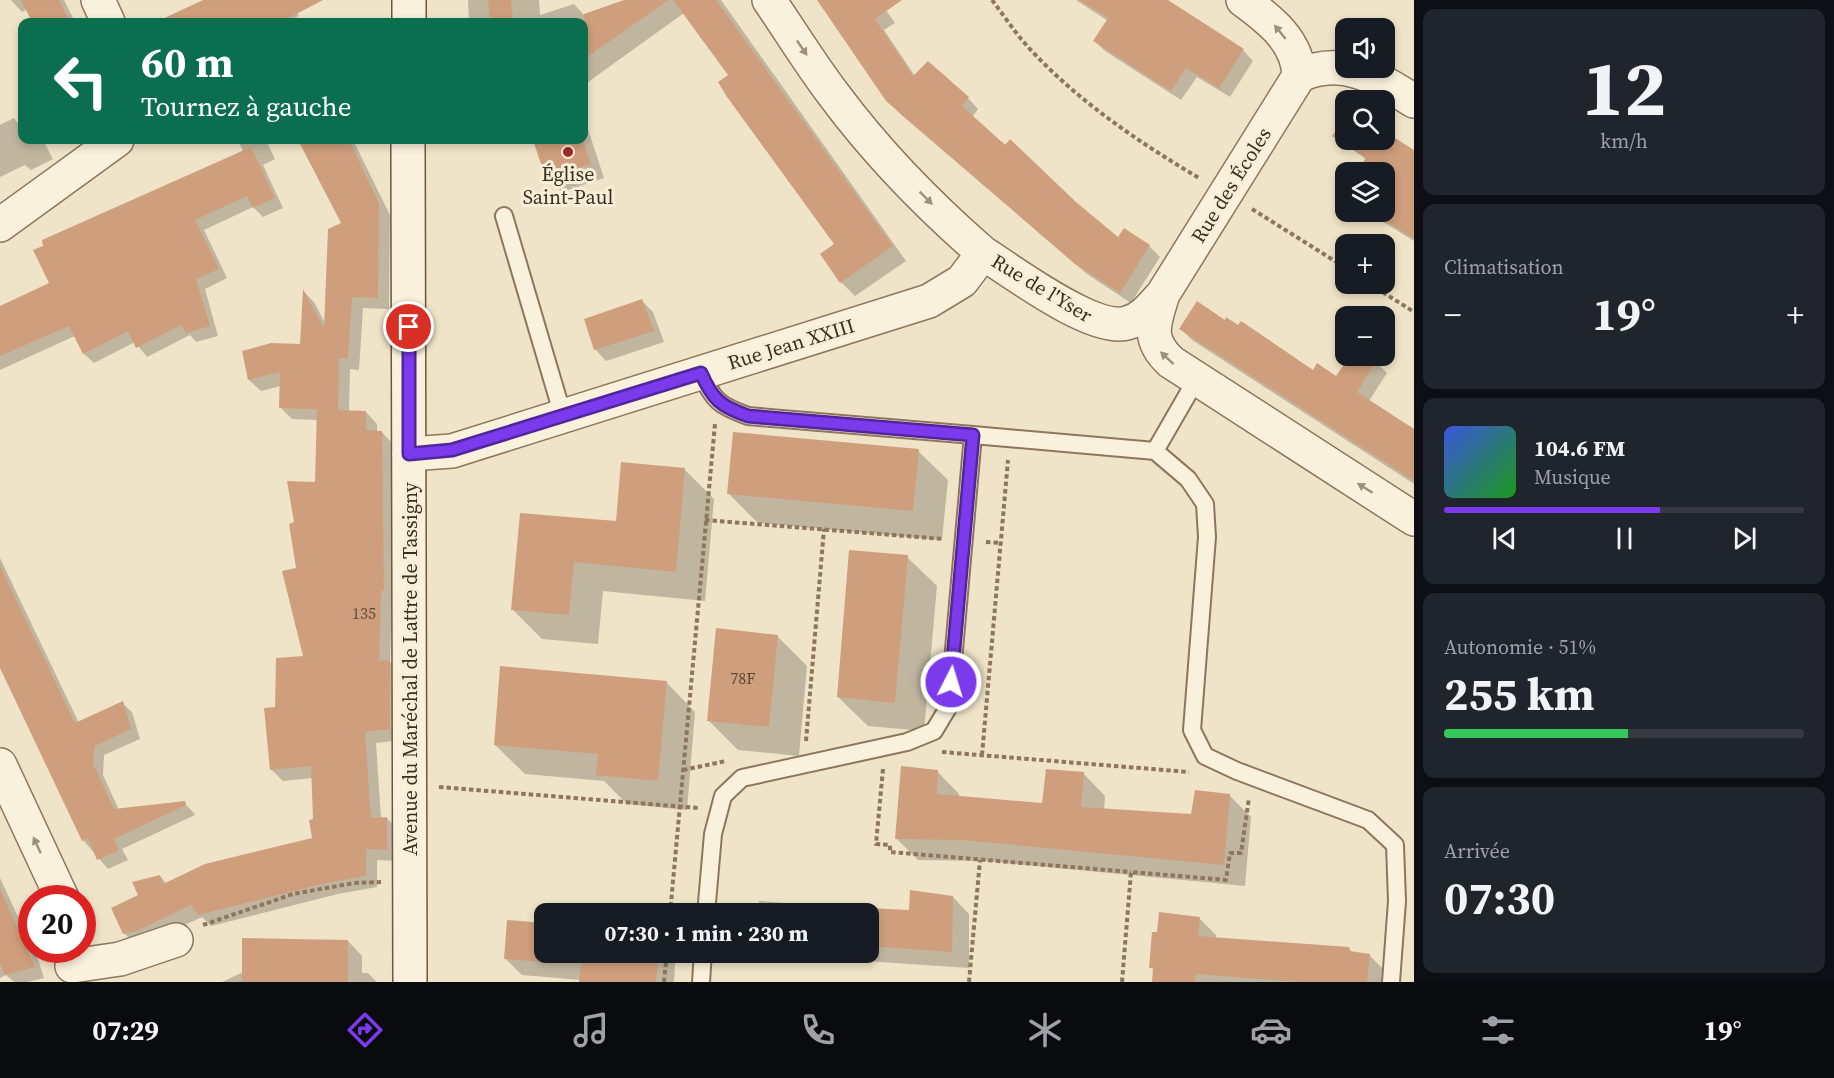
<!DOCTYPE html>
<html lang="fr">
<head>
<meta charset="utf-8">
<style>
  body { margin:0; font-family:"Source Serif 4",serif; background:#20242c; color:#f1f3f6; height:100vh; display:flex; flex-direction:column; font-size:22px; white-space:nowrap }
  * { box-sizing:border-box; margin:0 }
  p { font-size:20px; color:#9ea1a6 }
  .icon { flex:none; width:33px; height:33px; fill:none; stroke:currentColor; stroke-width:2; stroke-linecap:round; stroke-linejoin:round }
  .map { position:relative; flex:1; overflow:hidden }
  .panel { display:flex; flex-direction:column; gap:9px; padding:9px; background:#0d0f14; width:420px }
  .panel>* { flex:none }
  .banner { position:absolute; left:18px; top:18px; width:570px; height:126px; border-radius:12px; box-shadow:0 3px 9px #0003; background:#0b6e4f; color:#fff; overflow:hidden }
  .controls { position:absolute; left:1335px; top:18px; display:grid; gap:12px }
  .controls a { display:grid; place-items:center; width:60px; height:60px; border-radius:12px; background:#171b24; box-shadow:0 3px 9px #0003; font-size:30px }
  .speed { position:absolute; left:18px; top:885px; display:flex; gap:12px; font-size:30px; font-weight:700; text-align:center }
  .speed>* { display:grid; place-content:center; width:78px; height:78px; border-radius:50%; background:#171b24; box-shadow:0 3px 9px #0003; line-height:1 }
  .speed .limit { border:9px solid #d22; background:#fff; color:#111 }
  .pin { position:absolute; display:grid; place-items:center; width:51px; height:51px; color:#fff; margin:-26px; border:3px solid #fff; border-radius:50%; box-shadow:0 2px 6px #0007 }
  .me { position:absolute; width:66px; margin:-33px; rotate:5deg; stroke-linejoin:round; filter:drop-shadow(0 0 4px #0008) }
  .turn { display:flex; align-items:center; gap:21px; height:126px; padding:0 24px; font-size:27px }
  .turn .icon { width:78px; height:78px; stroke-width:2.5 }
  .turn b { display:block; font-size:42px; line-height:51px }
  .big { font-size:45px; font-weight:700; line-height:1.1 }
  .panel .widget { flex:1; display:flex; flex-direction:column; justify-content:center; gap:9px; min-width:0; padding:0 21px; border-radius:12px; background:#20242c }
  .panel .dial { align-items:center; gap:0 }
  .dial b { font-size:78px; line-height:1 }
  .song { display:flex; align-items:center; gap:18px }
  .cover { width:72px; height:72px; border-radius:9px; background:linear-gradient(135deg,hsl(230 70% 55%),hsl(120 70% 35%)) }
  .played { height:6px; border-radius:3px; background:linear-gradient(90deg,#7c3aed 60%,#363941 60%) }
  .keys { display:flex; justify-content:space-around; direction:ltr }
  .heat { display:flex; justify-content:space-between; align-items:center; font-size:33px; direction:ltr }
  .charge { height:9px; border-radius:4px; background:linear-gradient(90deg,#34c759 51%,#363941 0) }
  .trip { position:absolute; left:534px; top:903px; width:345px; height:60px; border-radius:12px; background:#171b24; box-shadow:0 3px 9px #0003; font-weight:700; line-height:60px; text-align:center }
  .dock { display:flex; height:96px; justify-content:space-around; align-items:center; background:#090b0e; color:#9ea1a6 }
  .dock .icon { width:42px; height:42px }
  .dock .active { color:#7c3aed }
  .dock b { font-size:27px; color:#f1f3f6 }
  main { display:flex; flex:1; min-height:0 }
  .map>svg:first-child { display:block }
  .shadow { fill:#0003 }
  .building { fill:#cf9f7d }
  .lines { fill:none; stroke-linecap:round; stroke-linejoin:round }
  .lane-casing { stroke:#8d765c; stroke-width:20 }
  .street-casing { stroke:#8d765c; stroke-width:36 }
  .secondary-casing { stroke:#6f573f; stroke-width:36 }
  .path { stroke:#8d765c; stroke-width:4; stroke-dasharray:4.5 3; stroke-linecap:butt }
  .lane { stroke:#faf1dc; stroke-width:16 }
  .street { stroke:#faf1dc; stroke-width:33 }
  .secondary { stroke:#faf1dc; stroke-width:33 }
  .oneway { fill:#9c907e }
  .route-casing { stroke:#51269a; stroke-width:15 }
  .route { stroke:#7c3aed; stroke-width:10 }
  .poi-dot { fill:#9e2a2b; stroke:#f7eed8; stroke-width:2 }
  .labels { text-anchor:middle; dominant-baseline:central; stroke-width:6; stroke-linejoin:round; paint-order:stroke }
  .number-label { font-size:16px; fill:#624a37 }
  .poi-label { font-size:20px; fill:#3d2e20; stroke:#f7eed8 }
  .street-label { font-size:20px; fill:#3d2e20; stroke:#f7eed8 }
</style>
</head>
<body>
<main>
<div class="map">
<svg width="1414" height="982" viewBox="0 0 1414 982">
  <rect width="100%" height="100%" fill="#f0e4c8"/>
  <!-- shadow -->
  <path class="shadow" d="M11,0H64L75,22H34L28,9L22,12Z
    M206,0H291L299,16L285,22H180L176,14Z
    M468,0H539L540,15L574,4L584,15L628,0H721L906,261L855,296L841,282L823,255L836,245L730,75L684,13L584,85V22H469Z
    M819,0H879L895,23L884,30L915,76L968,98L978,109L972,117L1118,239L1124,230L1149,246L1160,257L1131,303L1087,274L898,112L887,100Z
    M1076,0H1165L1243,50L1253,61L1230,97L1197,77L1181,100L1105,51L1095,41L1108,21Z
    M584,117L604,178L562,192L548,178L534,140H584Z
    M14,118L22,128V140H43L53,159L31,170L25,165L0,177V125Z
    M1384,133L1414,152V241L1367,212H1384V172H1358L1367,160L1334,136L1346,140H1384Z
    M238,140H266L275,159L263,165L283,208L263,217L253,207L204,230L227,278L205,289L218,336L196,342L190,335L147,357L135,342L94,363L84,354L75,336L0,370V307L51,283L243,151Z
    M300,140H353L390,215L389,309L363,308L359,370L350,369L349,412H366L377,424V432H382L393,444L395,602H392L390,662L401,673V740L376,743L381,818H387L398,830V861L377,860V887L338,894L211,926L202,917L151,941L136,945L124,933L140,896L160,876L167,884L314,840L313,778L283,781L271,769L277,708L304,658L296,524L316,484L318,420L292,419L280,407L281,386L261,391L249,380L301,346L304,292L314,302L325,323L343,224Z
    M642,301L653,312L664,342L606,361L595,349Z
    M1225,322L1313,372L1336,378L1352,356H1365L1376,362L1387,373L1369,401L1414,429V484L1192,340L1181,329Z
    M918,451L948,480L942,540L758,523L729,494Z
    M685,470L714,499L705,601L603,591L598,644L542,639L512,609Z
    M907,557L937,586L924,731L868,726L838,697Z
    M0,558L79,723L122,703L132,712L140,739L104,755L103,775L119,810L184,803L194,813L195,815L122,849L128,860L108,869L83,840L0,665Z
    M777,636L807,666L799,756L738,750L709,721Z
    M666,682L695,712L687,810L627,804L604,781L525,774L495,745Z
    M938,772L959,794V798L1043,805L1084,774L1105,796L1104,810L1192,816L1229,795L1251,817L1245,886L984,861L918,860L896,838Z
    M0,878L39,962L44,978L27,982H14L6,975L0,978Z
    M953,897L969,914V968L774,955L772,952H868V914H738L739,904L759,906V901L910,912Z
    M1199,918L1216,935V939L1349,949L1353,953L1369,955L1386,972L1385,982H1153L1154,970L1151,967Z
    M508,922L544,925V952H676L674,982H580L581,980L522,975L505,958Z
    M348,941L362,956V973H368L377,982H222L243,972Z"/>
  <!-- building -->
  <path class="building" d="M21,0H59L70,22H32Z
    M203,0H323L281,22H156Z
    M488,0H511L513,22H490Z
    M624,0H669L584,59V14Z
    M673,0H716L893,246L840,283L820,254L834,244L727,97L718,82L728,75Z
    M817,0H902L875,19L913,76L928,61L969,97L962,106L1005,145L1010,139L1076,202L1118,237L1124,228L1150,245L1120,293L1075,264L886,101Z
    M1079,0H1168L1244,49L1219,88L1186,68L1171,91L1093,41L1108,18Z
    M1346,116V140H1384V131L1414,150V239L1371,212H1384V172H1356L1366,158L1332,136Z
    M298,140H349L379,203L378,298L352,297L348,359L339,358L338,410L366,411V430L382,431L384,591H381L379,661L390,660V729L365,732L371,818L387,817V850L366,849V876L326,883L198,915L191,905L139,930L123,934L111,908L138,895L132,882L160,875L163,884L205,864L312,838L309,820L313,819L311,766L270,770L264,708L275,707L276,658L303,656L282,571L296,568L289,524L294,522L287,481L315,482L317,409L338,410L279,408L280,372L248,380L242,351L271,343L300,344L303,289L324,328L328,229L341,223Z
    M533,140H583L591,164L546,179Z
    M251,147L275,198L253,208L247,196L195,220L219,269L196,279L210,326L186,333L181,325L136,348L128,331L83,354L69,326L0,356V306L49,283L33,250L43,246L42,240Z
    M642,299L654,331L594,350L584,319Z
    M1197,301L1225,320L1226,317L1238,325L1241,321L1313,370L1317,363L1336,376L1350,356H1380L1357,392L1414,429V481L1179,329Z
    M733,432L919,449L913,511L727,494Z
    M621,462L685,468L676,572L574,562L569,615L511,610L520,513L616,521Z
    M849,550L908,555L895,703L837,697Z
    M0,566L75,723L123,701L131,729L95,746L93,764L114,809L185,801L186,805L114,839L119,850L97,860L88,838L82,841L0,668Z
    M716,628L778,635L769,727L707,721Z
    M500,666L667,681L658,781L596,775L598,754L494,745Z
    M901,766L938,770L937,794L1042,803L1046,769L1084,772L1081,807L1191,814L1195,790L1230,794L1224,865L962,840L895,839Z
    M0,889L35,967L5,975L0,964Z
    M910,890L953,896L952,952L868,946V908L909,910Z
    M1159,912L1200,917L1198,936L1349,947L1350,951L1370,954L1367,982H1298L1196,974L1195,982H1152L1153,968H1149L1152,932H1157Z
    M507,920L544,923V962L504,959Z
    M242,938L348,940V982H242Z
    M582,952H659L656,982H579Z"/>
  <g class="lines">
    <defs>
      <path id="lane" d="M504,216L563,416
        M701,373C713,401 720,406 748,416L973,435
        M1155,451L1196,380
        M706,914L713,834L723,796L742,778L907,742L934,731L949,706L973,435L1155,451L1188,479L1205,504L1207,537L1192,730L1205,756L1237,771L1368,820L1395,845L1397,901L1391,982
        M701,982L703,952"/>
      <path id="street" d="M98,0L108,22
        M769,0C791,32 811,65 834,95C877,153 929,206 983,253C1013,272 1094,333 1127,323C1143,319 1153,305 1163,294L1299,76
        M1243,0C1269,19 1298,41 1299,76
        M1299,76C1341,55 1378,78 1414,101
        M0,225L117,140
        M1163,294C1154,323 1146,339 1171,362L1414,519
        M409,454L452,451L929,301L962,281L983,253
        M0,765L62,898
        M72,966L120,959L176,940"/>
      <path id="secondary" d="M409,0V22
        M408,140L410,982"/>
    </defs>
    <!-- lane casing -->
    <use href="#lane" class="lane-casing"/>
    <!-- street casing -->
    <use href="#street" class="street-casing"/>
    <!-- secondary casing -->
    <use href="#secondary" class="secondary-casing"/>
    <!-- path -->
    <path class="path" d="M992,0C1002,13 1012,28 1022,40C1070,96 1137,141 1199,178
      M1252,209L1346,268
      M1370,284L1414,312
      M705,520L943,539
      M986,542L1001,543
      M806,741L824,529
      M942,752L1189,772
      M982,755L1008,460
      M883,769L876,844L890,845V852L1131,872
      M683,770L726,761
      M439,787L698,808
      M670,914L715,424
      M203,925L293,894L354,883L381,882
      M664,982L667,952
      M969,982L980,860
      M1122,982L1131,872L1226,880L1230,853H1241L1249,798"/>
    <!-- lane -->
    <use href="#lane" class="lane"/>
    <!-- street -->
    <use href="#street" class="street"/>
    <!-- secondary -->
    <use href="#secondary" class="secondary"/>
  </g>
  <!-- one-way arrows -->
  <defs><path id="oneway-solid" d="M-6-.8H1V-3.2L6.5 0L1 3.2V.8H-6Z" transform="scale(1.5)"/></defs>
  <g class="oneway">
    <use href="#oneway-solid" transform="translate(1280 32) rotate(-129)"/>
    <use href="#oneway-solid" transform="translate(802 48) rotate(56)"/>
    <use href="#oneway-solid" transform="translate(926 198) rotate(45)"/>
    <use href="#oneway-solid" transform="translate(1167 358) rotate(-137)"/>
    <use href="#oneway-solid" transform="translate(1365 488) rotate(-148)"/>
    <use href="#oneway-solid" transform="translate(37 845) rotate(-115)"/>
  </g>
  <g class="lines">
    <defs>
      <path id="route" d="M409,327V454L452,450L701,373C713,400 720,406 748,416L973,435L951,682"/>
    </defs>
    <!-- route casing -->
    <use href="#route" class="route-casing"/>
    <!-- route -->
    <use href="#route" class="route"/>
  </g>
  <!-- markers -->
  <circle class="poi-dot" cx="568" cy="152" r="6"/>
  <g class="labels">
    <!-- number labels -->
    <g class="number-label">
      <text x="364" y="613">135</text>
      <text x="743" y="678">78F</text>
    </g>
    <!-- poi labels -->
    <g class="poi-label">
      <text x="568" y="174">Église<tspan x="568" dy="23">Saint-Paul</tspan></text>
    </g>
    <!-- street labels -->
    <g class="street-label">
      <text transform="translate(1231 185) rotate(-58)">Rue des Écoles</text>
      <text transform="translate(1042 288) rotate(31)">Rue de l'Yser</text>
      <text transform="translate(791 344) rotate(-17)">Rue Jean XXIII</text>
      <text transform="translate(410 669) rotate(-90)">Avenue du Maréchal de Lattre de Tassigny</text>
    </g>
  </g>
</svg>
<div class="controls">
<a><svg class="icon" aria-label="sound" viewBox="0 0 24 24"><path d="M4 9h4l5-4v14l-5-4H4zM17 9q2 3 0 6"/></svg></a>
<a><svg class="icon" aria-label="search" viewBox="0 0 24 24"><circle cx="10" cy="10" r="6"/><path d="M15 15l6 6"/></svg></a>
<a><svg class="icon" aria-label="layers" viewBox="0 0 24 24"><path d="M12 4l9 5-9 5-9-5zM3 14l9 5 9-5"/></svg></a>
<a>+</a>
<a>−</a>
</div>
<div class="speed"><div class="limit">20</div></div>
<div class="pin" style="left:409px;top:327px;background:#d93025"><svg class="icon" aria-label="arrive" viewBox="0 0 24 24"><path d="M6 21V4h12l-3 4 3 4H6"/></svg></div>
<svg class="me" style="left:951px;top:682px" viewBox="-20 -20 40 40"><circle r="17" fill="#7c3aed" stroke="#fff" stroke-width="3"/><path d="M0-11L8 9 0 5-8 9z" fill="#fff"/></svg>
<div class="trip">07:30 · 1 min · 230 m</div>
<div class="banner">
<div class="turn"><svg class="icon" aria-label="left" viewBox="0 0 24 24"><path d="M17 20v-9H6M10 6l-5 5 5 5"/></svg><div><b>60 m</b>Tournez à gauche</div></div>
</div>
</div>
<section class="panel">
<div class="widget dial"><b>12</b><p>km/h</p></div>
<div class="widget"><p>Climatisation</p>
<div class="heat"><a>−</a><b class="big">19°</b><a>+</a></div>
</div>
<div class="widget">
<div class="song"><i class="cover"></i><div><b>104.6 FM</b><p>Musique</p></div></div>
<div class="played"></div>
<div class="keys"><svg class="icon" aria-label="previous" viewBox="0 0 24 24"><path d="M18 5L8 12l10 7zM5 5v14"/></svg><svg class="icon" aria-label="pause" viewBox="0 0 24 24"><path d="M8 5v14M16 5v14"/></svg><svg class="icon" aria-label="next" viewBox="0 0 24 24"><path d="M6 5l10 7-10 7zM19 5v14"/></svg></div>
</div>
<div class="widget"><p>Autonomie · 51%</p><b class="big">255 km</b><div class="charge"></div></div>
<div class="widget"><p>Arrivée</p><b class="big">07:30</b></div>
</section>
</main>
<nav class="dock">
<b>07:29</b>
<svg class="icon active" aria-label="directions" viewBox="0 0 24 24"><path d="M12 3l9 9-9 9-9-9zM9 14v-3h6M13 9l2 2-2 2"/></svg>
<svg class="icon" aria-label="music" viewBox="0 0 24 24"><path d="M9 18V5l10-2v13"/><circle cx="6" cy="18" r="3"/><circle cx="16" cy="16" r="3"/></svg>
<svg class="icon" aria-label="phone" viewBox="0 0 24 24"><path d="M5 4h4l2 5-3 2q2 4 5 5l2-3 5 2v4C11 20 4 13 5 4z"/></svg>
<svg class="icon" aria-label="climate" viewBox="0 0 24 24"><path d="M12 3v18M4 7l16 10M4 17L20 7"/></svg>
<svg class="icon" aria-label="car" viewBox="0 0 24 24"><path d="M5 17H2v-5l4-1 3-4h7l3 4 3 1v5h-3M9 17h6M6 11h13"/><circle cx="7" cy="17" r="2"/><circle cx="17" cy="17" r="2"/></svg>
<svg class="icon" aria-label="filters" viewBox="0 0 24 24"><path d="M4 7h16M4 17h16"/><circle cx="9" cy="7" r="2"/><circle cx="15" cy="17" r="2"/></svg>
<b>19°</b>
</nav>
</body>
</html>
